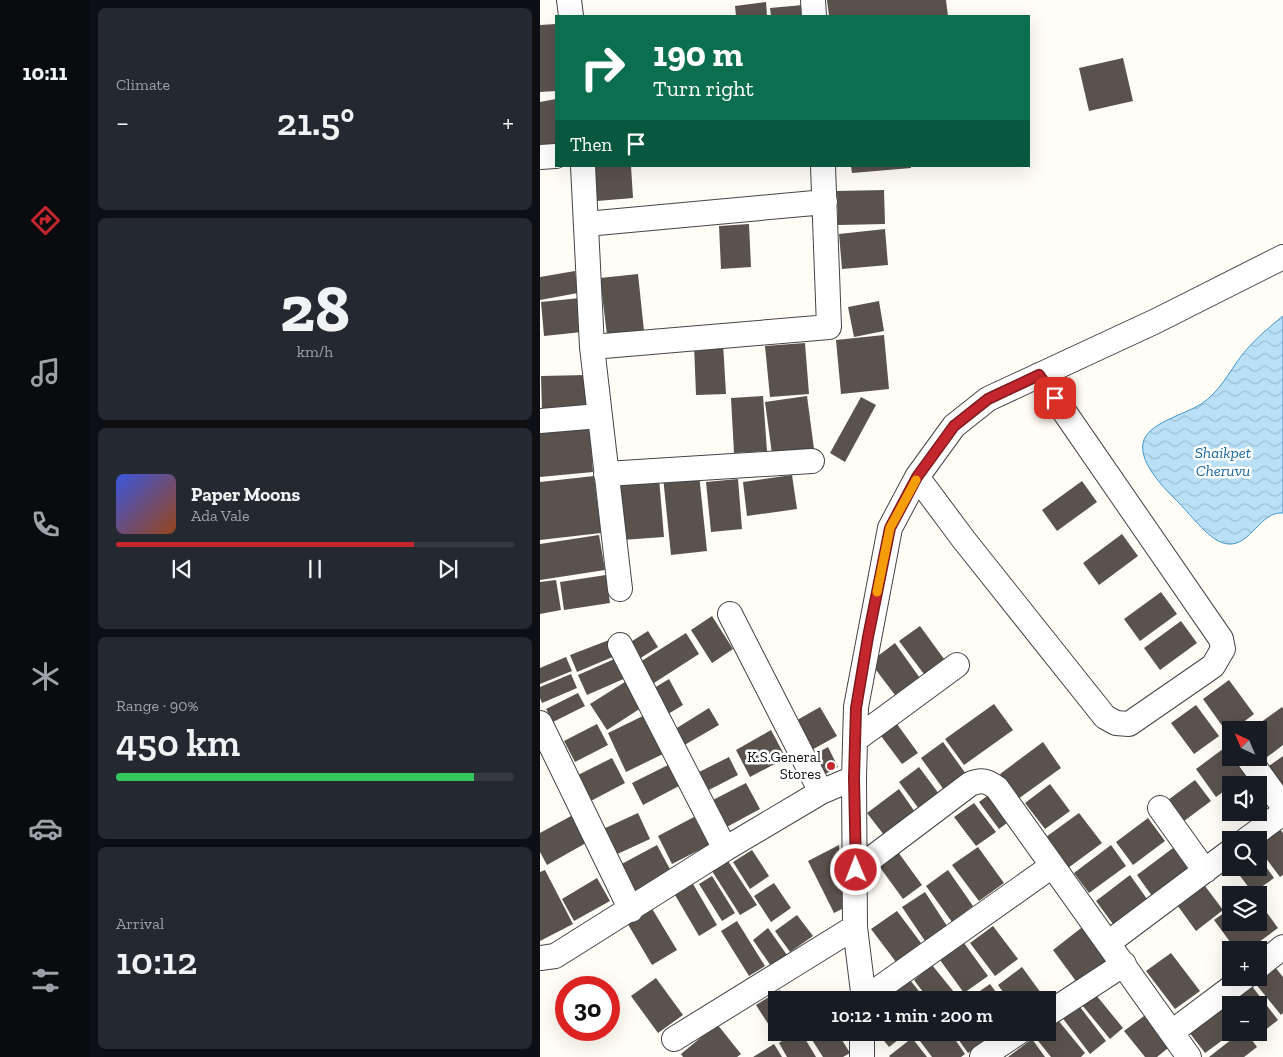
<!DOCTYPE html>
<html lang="en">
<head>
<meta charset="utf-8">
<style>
  body { margin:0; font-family:"Zilla Slab",serif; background:#242831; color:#f1f3f6; height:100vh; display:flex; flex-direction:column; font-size:19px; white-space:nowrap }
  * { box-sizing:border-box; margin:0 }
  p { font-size:16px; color:#9ea1a6 }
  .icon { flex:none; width:28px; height:28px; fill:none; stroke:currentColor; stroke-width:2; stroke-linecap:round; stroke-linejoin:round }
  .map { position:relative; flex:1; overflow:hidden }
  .side { display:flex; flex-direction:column; gap:8px; padding:8px; background:#0d0f14; width:450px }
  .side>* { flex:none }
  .top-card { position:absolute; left:15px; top:15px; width:475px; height:152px; border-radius:0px; box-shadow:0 5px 20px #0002; background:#0b6e4f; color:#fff; overflow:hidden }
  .needle { width:32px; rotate:316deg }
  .controls { position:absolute; left:682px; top:721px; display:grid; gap:10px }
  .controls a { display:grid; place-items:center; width:45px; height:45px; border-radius:0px; background:#171b24; box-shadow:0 5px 20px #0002; font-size:25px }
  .speed { position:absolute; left:15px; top:976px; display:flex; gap:10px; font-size:25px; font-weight:700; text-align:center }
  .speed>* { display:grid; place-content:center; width:65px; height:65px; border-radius:50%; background:#171b24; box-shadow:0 5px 20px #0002; line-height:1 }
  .speed .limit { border:8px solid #d22; background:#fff; color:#111 }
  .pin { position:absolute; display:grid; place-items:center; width:42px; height:42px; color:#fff; margin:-21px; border-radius:10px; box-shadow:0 2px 8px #0006 }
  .me { position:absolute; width:55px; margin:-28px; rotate:359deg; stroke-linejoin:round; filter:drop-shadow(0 0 4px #0008) }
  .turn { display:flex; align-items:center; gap:18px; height:105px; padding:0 15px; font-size:22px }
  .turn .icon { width:65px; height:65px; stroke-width:2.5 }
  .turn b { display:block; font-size:35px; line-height:42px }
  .then { display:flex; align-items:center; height:48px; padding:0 15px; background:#0003; gap:10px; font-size:19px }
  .big { font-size:38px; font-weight:600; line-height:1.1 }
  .side .card { flex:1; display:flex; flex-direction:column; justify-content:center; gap:8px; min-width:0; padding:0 18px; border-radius:8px; background:#242831 }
  .side .dial { align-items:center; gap:0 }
  .dial b { font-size:65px; line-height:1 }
  .song { display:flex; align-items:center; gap:15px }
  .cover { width:60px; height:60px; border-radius:8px; background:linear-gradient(135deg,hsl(230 70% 55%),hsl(20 70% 35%)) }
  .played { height:5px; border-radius:2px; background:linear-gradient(90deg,#c4262e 75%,#363941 75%) }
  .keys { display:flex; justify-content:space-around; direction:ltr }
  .heat { display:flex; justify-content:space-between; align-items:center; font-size:28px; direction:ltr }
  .charge { height:8px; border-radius:4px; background:linear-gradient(90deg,#34c759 90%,#363941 0) }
  .trip { position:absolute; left:228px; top:991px; width:288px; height:50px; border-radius:0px; background:#171b24; box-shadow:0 5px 20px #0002; font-weight:600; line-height:50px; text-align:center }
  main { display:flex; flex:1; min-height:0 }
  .dock { display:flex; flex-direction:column; width:90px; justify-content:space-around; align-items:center; background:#090b0e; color:#9ea1a6 }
  .dock .icon { width:35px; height:35px }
  .dock .active { color:#c4262e }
  .dock b { font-size:22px; color:#f1f3f6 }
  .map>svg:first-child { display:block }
  .water { fill:url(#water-waves); stroke:#3f96cf }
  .building { fill:#5a524d }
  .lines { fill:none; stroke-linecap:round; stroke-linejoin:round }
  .street-casing { stroke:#444; stroke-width:26 }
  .street { stroke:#fff; stroke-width:24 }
  .route-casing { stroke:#7f191e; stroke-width:12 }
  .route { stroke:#c4262e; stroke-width:9 }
  .slow { stroke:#f59e0b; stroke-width:9 }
  .poi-dot { fill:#c4262e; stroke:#fff; stroke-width:2 }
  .labels { text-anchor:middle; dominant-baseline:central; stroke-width:5; stroke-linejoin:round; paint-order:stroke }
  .poi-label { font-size:15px; fill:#111; stroke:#fff; text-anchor:end }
  .water-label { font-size:16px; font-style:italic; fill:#1768a6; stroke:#fff }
</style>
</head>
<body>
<main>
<nav class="dock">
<b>10:11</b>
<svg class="icon active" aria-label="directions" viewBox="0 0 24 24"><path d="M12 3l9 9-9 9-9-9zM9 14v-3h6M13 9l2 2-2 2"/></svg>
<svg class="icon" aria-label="music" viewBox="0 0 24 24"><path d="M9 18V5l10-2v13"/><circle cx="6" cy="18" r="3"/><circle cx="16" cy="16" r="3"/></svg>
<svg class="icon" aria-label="phone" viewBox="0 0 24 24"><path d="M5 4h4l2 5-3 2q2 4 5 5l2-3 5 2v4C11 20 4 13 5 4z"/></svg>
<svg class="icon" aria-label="climate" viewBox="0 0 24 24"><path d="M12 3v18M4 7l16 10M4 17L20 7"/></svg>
<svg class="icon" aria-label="car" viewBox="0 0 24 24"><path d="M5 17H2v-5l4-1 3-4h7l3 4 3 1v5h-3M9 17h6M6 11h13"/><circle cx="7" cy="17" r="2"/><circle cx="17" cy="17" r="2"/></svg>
<svg class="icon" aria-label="filters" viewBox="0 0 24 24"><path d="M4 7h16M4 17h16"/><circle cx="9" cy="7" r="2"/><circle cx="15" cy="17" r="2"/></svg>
</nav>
<section class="side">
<div class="card"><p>Climate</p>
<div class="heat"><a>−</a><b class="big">21.5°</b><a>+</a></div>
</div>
<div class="card dial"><b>28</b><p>km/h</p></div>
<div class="card">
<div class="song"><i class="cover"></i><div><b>Paper Moons</b><p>Ada Vale</p></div></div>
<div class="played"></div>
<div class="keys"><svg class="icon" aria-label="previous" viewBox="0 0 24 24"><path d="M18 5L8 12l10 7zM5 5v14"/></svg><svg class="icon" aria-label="pause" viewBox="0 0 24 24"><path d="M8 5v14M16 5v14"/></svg><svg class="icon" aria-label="next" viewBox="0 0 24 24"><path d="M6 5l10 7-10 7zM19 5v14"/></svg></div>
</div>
<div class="card"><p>Range · 90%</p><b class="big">450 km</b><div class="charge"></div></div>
<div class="card"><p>Arrival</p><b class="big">10:12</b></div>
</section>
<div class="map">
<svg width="743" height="1057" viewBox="0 0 743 1057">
  <defs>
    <pattern id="water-waves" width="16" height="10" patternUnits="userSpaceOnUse" patternTransform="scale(1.25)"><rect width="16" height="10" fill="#b9e0f7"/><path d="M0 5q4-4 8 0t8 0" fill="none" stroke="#9ebfd3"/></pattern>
  </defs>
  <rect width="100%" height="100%" fill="#fffdf5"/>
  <!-- water -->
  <path class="water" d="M743,316V513C720,511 711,546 688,544C671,543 651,515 639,503C626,490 599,464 603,443C607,423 644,415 661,404C679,393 689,372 702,355C714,340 728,328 743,316Z"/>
  <!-- building -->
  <path class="building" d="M287,0H406L408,16H289Z
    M226,2L227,16H196L195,6Z
    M263,5L264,16H231L230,8Z
    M16,24V91L0,92V25Z
    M583,58L593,101L549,111L539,68Z
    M16,99V144L0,146V102Z
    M54,166H91L93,198L57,201Z
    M311,166H371V168L312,173Z
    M344,190L345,224L298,225L297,191Z
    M209,224L211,267L181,269L179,226Z
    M345,229L348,265L302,269L299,234Z
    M35,271L38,293L0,300V277Z
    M98,274L104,331L67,335L60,278Z
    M40,298L42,332L4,336L1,302Z
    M339,301L344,331L314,337L308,307Z
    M344,335L349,389L301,394L296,340Z
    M183,343L186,394L156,395L154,344Z
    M265,343L269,394L230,397L225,346Z
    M46,375L48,411L2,412L1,376Z
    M223,396L227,451L194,453L191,398Z
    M267,396L274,449L232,454L225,402Z
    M321,397L336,405L305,462L290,453Z
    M50,428L53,472L0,477V432Z
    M159,474L167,551L131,555L123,477Z
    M252,475L257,509L207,516L203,482Z
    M54,476L61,533L0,540V482Z
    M119,478L124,537L82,540L77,482Z
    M198,479L202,529L171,532L166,482Z
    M542,481L557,502L517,531L502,510Z
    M582,534L598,556L559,585L543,563Z
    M59,535L65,570L0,580V544Z
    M66,575L70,603L24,610L20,582Z
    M16,580L21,610L0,614V582Z
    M621,592L637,614L600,641L584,619Z
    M172,616L193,649L172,663L151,630Z
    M641,621L657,643L620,670L604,648Z
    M380,626L407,663L387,678L359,641Z
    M108,631L118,647L99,659L89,643Z
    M146,633L159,654L114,683L100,662Z
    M69,640L75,656L37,672L30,655Z
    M355,643L382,681L358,699L330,662Z
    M26,657L32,671L0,684V668Z
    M79,657L88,677L47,695L38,675Z
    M31,674L37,688L2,703L0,698V687Z
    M129,679L143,705L123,717L109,691Z
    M88,680L104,706L67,730L50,704Z
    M689,680L714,714L688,734L663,699Z
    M38,693L45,706L13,722L6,709Z
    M454,704L473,730L424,765L405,739Z
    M656,705L679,736L654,754L631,723Z
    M280,707L297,736L268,752L252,723Z
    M742,707L743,709V745L718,764L719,730H710Z
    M169,708L179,725L141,747L132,731Z
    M107,714L125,753L86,772L68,733Z
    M57,724L68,745L35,762L24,741Z
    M357,724L378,753L362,764L341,736Z
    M231,730L246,758L210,777L196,750Z
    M403,742L426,774L404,790L381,758Z
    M503,742L521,768L478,799L460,774Z
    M687,746L691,752V758H695L708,774L676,797L656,769Z
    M288,747L298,767L278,778L268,758Z
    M743,756V796L722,771Z
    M189,757L198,775L163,793L153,775Z
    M72,758L85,783L47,803L34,777Z
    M128,765L139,786L103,805L92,783Z
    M379,767L402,798L382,813L359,782Z
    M655,780L671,801L640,824L624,803Z
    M206,783L220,809L183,829L169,802Z
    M510,784L530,811L505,829L485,803Z
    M359,789L375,812L344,835L327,813Z
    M451,793L471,820L459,829L439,802Z
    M434,803L456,832L436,846L414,817Z
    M98,813L110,839L73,856L61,830Z
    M539,813L562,843L528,868L506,837Z
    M31,816L46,843L7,865L0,852V833Z
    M154,817L169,845L132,864L118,836Z
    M608,818L625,841L593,865L576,842Z
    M736,824L743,833V875L740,877L719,849V840Z
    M117,845L131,871L92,892L78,866Z
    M299,845L304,908L294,913L268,861Z
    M571,845L586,866L549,893L534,873Z
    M438,847L464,883L439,901L412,865Z
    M633,848L649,869L612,896L597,875Z
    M212,850L229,876L210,889L193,862Z
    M358,852L382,885L363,899L339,866Z
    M719,857L734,878L713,893L694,868H719Z
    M188,861L217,905L200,915L172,871Z
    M5,870L33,924L0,941V872Z
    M408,870L433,906L412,922L386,886Z
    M590,875L607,899L573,924L556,901Z
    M172,876L195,913L182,921L159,884Z
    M57,878L70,901L34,921L22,899Z
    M659,878L683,910L656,931L632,898Z
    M234,883L251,908L231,922L214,896Z
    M153,884L177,925L159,936L135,895Z
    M385,892L409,929L387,944L362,907Z
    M719,902L738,928L708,950H696L674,920L691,908V922H719Z
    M111,907L137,950L112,965L86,921Z
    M357,911L381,943L356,962L331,929Z
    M257,915L273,936L250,952L235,931Z
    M197,921L225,966L209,976L181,931Z
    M545,925L571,959L538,984L513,950Z
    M453,926L478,959L455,976L430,943Z
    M228,928L247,955L231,966L213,940Z
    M424,943L448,976L424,993L400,960Z
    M631,953L660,991L635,1009L606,971Z
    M392,965L418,997L414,1000H389L374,980Z
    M482,967L506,1000H469L458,985Z
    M735,967L743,977V1013L741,1015L715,983Z
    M116,978L143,1015L118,1033L91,996Z
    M370,980L386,1000H350L349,998Z
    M450,984L462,1000H427Z
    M711,985L738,1020L716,1037L713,1032H719V1005H691L689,1002Z
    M240,990L246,1000H236V1032H242L236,1036L216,1005Z
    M556,995L583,1028L570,1039L542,1005Z
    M682,1001L691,1013V1034L665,1053L646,1028Z
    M537,1003L566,1041L550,1054L521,1016Z
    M608,1013L633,1044L617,1057H605L584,1031Z
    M517,1019L545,1053L541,1057H511L495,1037L500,1032H506V1027Z
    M177,1024L201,1054L197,1057H143L141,1054Z
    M255,1032H261L276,1057H247L239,1043Z
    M267,1032H297L310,1053L303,1057H283Z
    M337,1032H368L349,1047Z
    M383,1032H410L425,1054L421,1057H392L377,1037Z
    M413,1032H446L450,1038L428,1053Z
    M701,1032H706L717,1047L704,1057H669Z
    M372,1038L387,1057H350L349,1056Z
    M492,1039L505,1057H468Z
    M234,1044L242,1057H213Z"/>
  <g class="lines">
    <defs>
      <path id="street" d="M29,0L31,16
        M273,0L274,16
        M0,157L16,156
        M43,166L52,347L80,589
        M46,224L285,202
        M52,347L289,327L283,166
        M0,421L59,416
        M66,474L272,461
        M377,477L424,540L565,717L576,723L589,724L673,666L683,649L681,639L499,375
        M190,614L281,792
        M80,645L185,849
        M0,723L91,910
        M315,740L417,665
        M708,758L743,806
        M620,808L665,871
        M706,840L743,813
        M316,870L430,784C442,779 447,781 457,788L649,1057
        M568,943L691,851
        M0,958L15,956L185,849L281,792L314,778
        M719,966L743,947
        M324,999L512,866
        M324,1000L315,927L314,778L316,707L350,528L377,477L414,426L448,399L616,321L743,257
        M506,1015L584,964
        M632,1032L704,978
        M134,1039L315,927
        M322,1057V1032
        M442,1057L479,1032"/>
    </defs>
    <!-- street casing -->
    <use href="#street" class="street-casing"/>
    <!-- street -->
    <use href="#street" class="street"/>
  </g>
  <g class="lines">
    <defs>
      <path id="route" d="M316,870L314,778L316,708L328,637L350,528L377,477L414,426L448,399L499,375L515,398"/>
    </defs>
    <!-- route casing -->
    <use href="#route" class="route-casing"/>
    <!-- route -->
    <use href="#route" class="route"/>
    <!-- slow -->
    <path class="slow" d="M337,592L350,528L376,480"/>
  </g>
  <!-- markers -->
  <circle class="poi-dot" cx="291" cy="766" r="5"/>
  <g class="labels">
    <!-- poi labels -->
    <g class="poi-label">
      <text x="281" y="757">K.S.General<tspan x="281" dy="17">Stores</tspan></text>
    </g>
    <!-- water labels -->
    <g class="water-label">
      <text x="683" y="452">Shaikpet<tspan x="683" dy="18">Cheruvu</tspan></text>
    </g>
  </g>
</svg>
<div class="controls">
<a><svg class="needle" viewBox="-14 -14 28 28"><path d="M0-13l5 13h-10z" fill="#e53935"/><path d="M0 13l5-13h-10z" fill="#9ea1a6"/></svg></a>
<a><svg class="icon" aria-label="sound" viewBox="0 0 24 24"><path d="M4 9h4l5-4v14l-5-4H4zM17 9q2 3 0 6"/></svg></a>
<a><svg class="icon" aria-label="search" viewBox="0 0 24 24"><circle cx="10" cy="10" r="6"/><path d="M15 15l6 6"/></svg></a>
<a><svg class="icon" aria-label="layers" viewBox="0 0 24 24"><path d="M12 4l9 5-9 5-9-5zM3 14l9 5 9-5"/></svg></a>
<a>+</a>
<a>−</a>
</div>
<div class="speed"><div class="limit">30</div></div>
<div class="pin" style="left:515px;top:398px;background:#d93025"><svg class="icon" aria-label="arrive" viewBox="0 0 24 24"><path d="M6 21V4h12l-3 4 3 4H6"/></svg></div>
<svg class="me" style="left:316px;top:870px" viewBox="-20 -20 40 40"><circle r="17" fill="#c4262e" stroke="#fff" stroke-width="3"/><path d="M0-11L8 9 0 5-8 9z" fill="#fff"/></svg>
<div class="trip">10:12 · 1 min · 200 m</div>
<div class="top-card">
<div class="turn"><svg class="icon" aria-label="right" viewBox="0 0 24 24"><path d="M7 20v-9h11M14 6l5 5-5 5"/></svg><div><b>190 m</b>Turn right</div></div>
<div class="then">Then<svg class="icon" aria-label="arrive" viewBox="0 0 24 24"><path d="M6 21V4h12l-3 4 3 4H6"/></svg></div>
</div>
</div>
</main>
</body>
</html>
